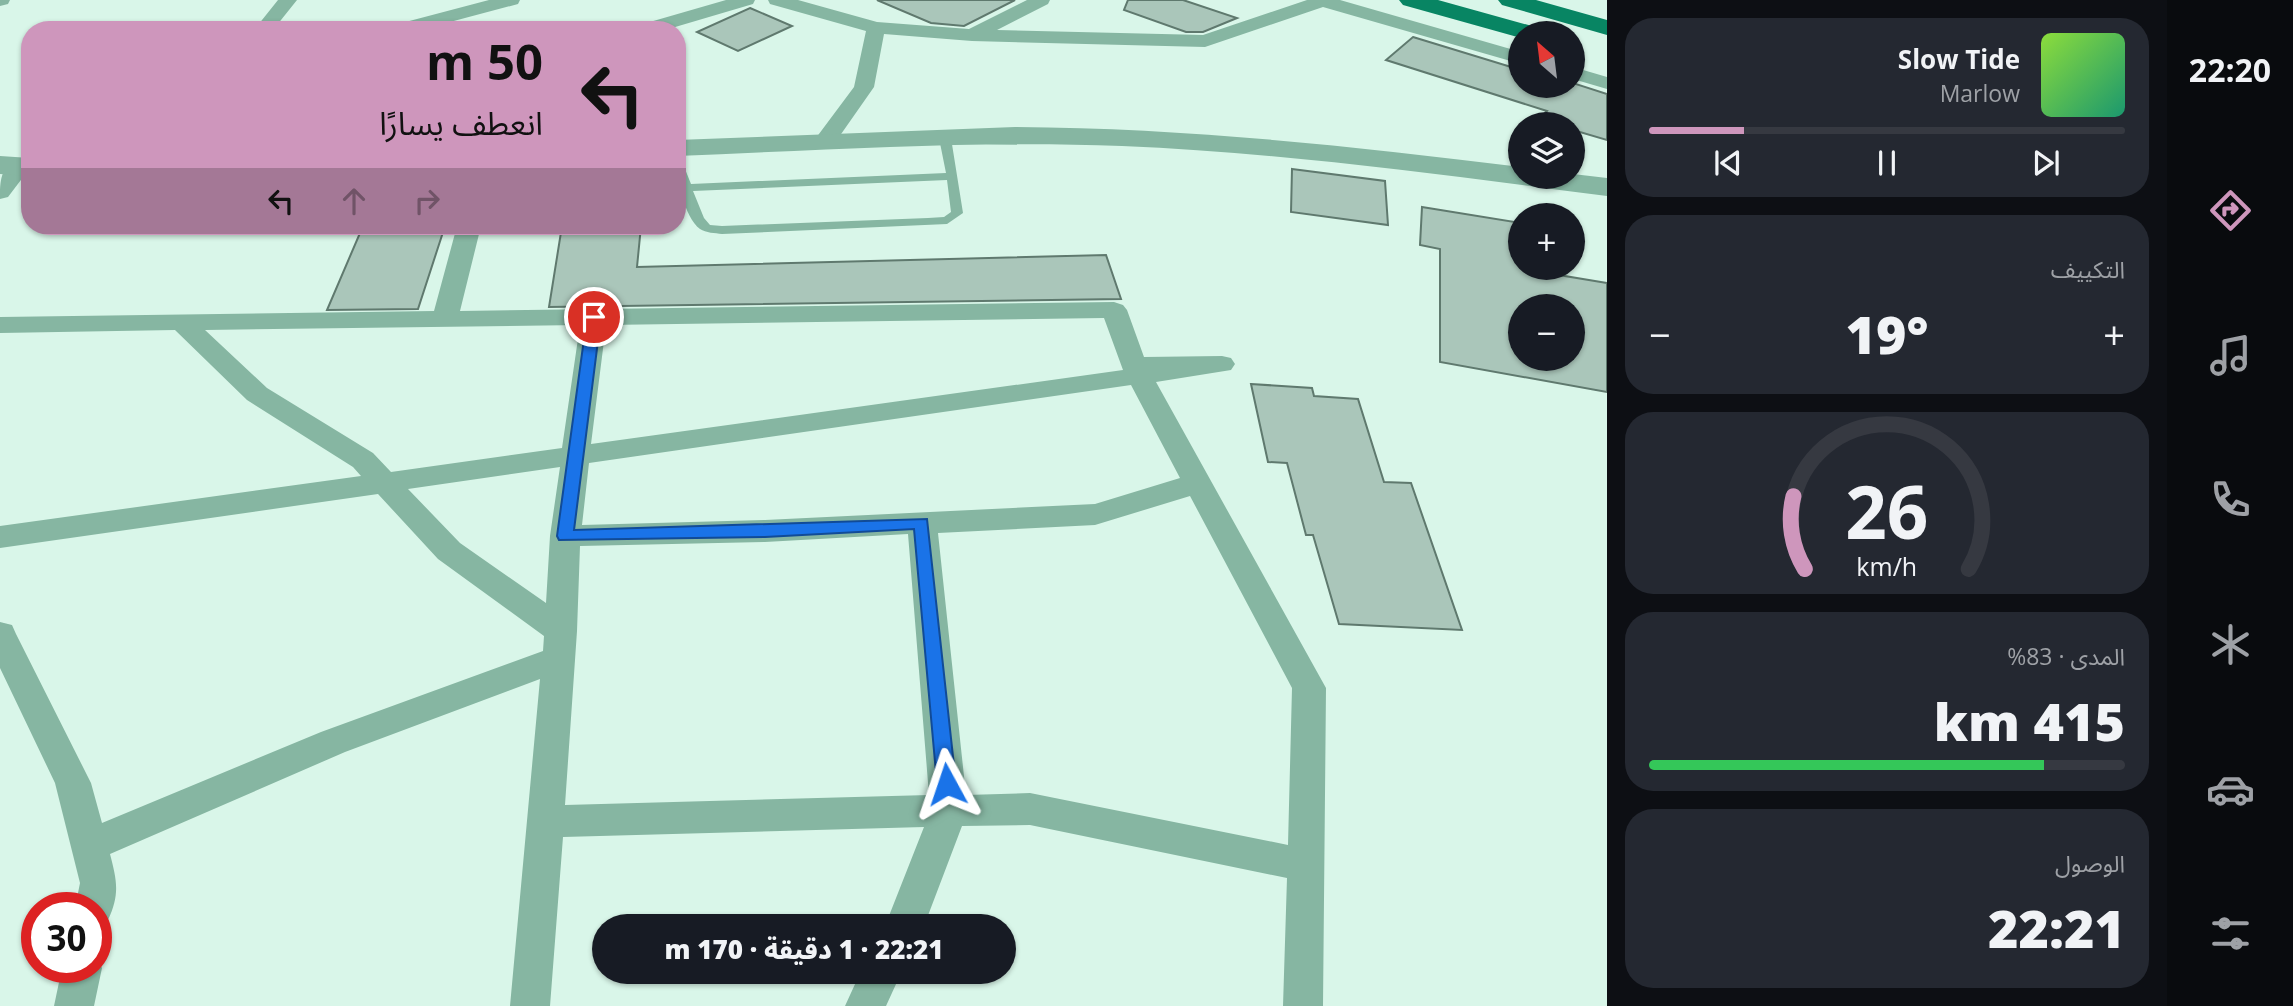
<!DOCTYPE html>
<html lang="ar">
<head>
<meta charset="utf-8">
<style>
  body { margin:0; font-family:"Open Sans","Noto Sans Arabic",sans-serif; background:#242831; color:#f1f3f6; direction:rtl; height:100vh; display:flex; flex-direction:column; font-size:26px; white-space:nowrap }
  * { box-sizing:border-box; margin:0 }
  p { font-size:23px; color:#9ea1a6 }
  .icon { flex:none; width:38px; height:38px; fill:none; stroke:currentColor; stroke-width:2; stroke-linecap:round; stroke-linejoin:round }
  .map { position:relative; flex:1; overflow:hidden; direction:ltr }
  .drawer { display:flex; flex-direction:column; gap:18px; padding:18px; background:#0d0f14; width:560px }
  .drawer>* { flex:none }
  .banner { position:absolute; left:21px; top:21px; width:665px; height:214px; border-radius:28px; box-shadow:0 2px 5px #0004; direction:rtl; background:#ce96bc; color:#111; overflow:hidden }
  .needle { width:46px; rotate:332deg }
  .tools { position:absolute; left:1508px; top:21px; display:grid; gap:14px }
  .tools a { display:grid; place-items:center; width:77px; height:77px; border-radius:50%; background:#171b24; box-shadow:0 2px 5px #0004; font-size:35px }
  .speed { position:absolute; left:21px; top:892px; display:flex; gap:14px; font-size:35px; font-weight:700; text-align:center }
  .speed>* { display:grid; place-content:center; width:91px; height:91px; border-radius:50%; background:#171b24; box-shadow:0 2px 5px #0004; line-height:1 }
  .speed .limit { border:10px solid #d22; background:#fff; color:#111 }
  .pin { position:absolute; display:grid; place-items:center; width:60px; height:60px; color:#fff; margin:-30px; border:4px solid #fff; border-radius:50%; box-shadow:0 2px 7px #0007 }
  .me { position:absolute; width:77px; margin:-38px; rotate:355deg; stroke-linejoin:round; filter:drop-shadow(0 0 5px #0008) }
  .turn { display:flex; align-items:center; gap:24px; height:147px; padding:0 28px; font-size:32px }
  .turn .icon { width:91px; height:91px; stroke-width:2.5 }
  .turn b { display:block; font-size:49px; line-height:60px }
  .lanes { display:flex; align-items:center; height:66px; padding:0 28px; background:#0003; justify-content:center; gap:35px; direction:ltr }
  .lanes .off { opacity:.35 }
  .big { font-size:52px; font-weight:800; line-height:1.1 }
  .drawer .card { flex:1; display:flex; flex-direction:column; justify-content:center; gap:10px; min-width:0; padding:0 24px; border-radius:28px; background:#242831 }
  .drawer .dial { align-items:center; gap:0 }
  .dial svg { height:182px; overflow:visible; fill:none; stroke:#363941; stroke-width:7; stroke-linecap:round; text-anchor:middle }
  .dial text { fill:#f1f3f6; stroke:none }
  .song { display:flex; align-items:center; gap:21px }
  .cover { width:84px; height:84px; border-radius:10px; background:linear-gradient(135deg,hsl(90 70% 55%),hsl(160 70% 35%)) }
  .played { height:7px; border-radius:4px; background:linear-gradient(90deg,#ce96bc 20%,#363941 20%) }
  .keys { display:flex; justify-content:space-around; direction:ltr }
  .heat { display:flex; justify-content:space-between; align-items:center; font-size:38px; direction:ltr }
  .charge { height:10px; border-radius:5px; background:linear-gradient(90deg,#34c759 83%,#363941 0) }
  .trip { position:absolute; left:592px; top:914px; width:424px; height:70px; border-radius:35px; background:#171b24; box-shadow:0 2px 5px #0004; font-weight:800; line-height:70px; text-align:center; direction:rtl }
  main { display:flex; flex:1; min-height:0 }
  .tab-bar { display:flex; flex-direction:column; width:126px; justify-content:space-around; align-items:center; background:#090b0e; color:#9ea1a6 }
  .tab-bar .icon { width:49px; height:49px }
  .tab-bar .current { color:#ce96bc }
  .tab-bar b { font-size:32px; color:#f1f3f6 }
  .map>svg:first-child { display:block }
  .building { fill:#aac6ba; stroke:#5f796e; stroke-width:2; fill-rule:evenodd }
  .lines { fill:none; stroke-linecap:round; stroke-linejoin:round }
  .service { fill:#86b6a2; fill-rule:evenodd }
  .minor { fill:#86b6a2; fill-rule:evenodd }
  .tertiary { fill:#86b6a2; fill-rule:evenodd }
  .primary { fill:#088563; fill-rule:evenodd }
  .route { fill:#1a73e8; stroke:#114b97; stroke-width:2 }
</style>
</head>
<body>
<main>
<nav class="tab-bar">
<b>22:20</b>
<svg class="icon current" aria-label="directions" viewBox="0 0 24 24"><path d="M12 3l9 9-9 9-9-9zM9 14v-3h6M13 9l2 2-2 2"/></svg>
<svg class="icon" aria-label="music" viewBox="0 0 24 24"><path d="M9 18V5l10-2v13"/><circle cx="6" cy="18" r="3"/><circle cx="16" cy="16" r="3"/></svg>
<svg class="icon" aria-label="phone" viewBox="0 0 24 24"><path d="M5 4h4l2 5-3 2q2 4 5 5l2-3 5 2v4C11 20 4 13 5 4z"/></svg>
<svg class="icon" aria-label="climate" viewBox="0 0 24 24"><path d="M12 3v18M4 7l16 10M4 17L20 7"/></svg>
<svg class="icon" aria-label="car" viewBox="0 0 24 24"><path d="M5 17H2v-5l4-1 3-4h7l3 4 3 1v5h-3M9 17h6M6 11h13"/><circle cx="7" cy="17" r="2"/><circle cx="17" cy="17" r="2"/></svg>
<svg class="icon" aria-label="filters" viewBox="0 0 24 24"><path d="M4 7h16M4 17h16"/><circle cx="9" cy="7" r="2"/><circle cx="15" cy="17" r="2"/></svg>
</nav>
<section class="drawer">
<div class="card">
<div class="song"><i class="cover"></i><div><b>Slow Tide</b><p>Marlow</p></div></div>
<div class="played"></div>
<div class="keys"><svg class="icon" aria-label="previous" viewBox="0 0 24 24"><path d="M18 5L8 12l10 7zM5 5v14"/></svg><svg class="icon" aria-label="pause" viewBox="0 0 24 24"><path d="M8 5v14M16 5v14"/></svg><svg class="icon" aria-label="next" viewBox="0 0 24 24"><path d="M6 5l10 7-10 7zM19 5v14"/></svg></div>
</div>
<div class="card"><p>التكييف</p>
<div class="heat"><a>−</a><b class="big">19°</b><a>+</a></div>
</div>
<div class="card dial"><svg viewBox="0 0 100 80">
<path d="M14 69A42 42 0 1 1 86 69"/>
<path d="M14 69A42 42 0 0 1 9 37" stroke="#ce96bc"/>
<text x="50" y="56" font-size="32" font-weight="700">26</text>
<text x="50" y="72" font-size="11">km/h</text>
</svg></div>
<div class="card"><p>المدى · 83%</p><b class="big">415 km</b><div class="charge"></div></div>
<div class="card"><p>الوصول</p><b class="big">22:21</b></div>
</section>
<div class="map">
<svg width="1607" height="1006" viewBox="0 0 1607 1006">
  <rect width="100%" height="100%" fill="#d9f6e9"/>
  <!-- building -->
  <path class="building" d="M877,0H1015L964,26L931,23Z
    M1128,0H1183L1237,18L1203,32H1186L1124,10Z
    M750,8L792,26L738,51L697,32Z
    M1413,37L1521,70V86H1573V83L1607,94V140L1573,130V124H1556L1539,119L1547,111L1386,60Z
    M1292,169L1385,181L1388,225L1291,212Z
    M1422,207L1521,223V268H1540L1541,272L1607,283V392L1440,362V249L1420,245ZM1521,306H1573V359H1521Z
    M363,226H445L418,309L327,310Z
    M562,226H641L637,267L1106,255L1121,299L549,307Z
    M1251,384L1312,388L1314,396L1358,399L1384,482L1411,483L1462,630L1339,624L1313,535H1306L1287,463L1268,462Z"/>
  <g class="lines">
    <!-- service -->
    <path class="service" d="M945,135L951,138L963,213L947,224L722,234C715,233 706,233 700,229C684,217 677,179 677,161L683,164L691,184L946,173L939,138ZM947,180L951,212L944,217L928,218L722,226L710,225L704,218L693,191Z"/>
    <!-- minor -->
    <path class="minor" d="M0,0H10L8,4L0,6Z
      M278,0H297L273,30H254Z
      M489,0H520L518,4L420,30L395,28L398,24Z
      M726,0H755L753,4L665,30H634L636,26Z
      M768,0H798L877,22L969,29L1027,0H1050L1048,4L997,30L1203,35L1307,0H1340L1521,52V64L1323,7L1205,47L972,41L884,34L874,87L832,147H816L813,142L854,87L866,31L770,4Z
      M1573,67L1607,77V89L1573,79Z
      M19,160L27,162L30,168L8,197L0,199C0,182 0,165 19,160Z
      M457,226H481L460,311L1114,302L1123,305L1127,310L1144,357L1222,356L1231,358L1235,364L1231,370L1156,382L1326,688L1323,1006H1283L1287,878L1030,825L962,826L924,926H885L924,827L563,837L550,1006H510L540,679L345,752L110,854C117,881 120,894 108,920L96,925V908H75L80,883L55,783L0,668V622L12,625L16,634L91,783L102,823L321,732L543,651L544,636L438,559L378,494L0,548V526L361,476L353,467L247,400L175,330L0,333V317L434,311ZM1104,318L1123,370L591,444L606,325ZM580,325L562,448L391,472L373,453L267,388L205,330ZM1131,385L1180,478L1095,504L765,520L582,525L589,463ZM560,467L550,536L546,603L460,543L408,489ZM1190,496L1292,688L1288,845L1030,793L966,795L938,533L1095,525ZM908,534L929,795L565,805L577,631L580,546L765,542Z
      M96,955L102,968L94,1006H54L62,968H96Z
      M861,971H902L886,1006H845Z"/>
    <!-- tertiary -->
    <path class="tertiary" d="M1015,127C1185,128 1352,146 1521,167V177H1573V174L1607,178V196C1446,175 1285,153 1122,146C974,140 825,150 677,156V140Z
      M0,156L30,158V176L0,174Z"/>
    <!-- primary -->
    <path class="primary" d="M1399,0H1438L1539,28L1542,33H1521V38L1403,5Z
      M1498,0H1536L1607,20V35L1502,5Z"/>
  </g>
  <!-- route -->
  <path class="route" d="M594,313L601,317L574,530L927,519L956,784L954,790L947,792L940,790L937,784L914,529L765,537L559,540L557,536L587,317Z"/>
</svg>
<div class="tools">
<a><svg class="needle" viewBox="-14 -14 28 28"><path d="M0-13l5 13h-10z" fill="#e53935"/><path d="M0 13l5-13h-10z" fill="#9ea1a6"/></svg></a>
<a><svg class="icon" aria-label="layers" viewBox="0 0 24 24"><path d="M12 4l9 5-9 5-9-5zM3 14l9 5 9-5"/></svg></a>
<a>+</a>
<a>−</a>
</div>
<div class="speed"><div class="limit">30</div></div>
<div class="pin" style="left:594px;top:317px;background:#d93025"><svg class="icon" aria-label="arrive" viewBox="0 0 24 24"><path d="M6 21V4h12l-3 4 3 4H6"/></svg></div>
<svg class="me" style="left:947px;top:784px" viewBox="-20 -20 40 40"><path d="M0-17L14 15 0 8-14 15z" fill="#1a73e8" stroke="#fff" stroke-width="4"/></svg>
<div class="trip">22:21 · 1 دقيقة · 170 m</div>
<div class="banner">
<div class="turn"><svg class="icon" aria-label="left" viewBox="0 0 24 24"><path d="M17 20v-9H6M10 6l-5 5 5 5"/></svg><div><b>50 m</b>انعطف يسارًا</div></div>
<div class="lanes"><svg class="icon" aria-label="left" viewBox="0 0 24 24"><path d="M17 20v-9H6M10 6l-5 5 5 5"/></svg><svg class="icon off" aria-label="ahead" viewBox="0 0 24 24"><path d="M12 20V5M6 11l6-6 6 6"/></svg><svg class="icon off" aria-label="right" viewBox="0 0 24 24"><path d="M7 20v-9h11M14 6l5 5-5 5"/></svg></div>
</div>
</div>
</main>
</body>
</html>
